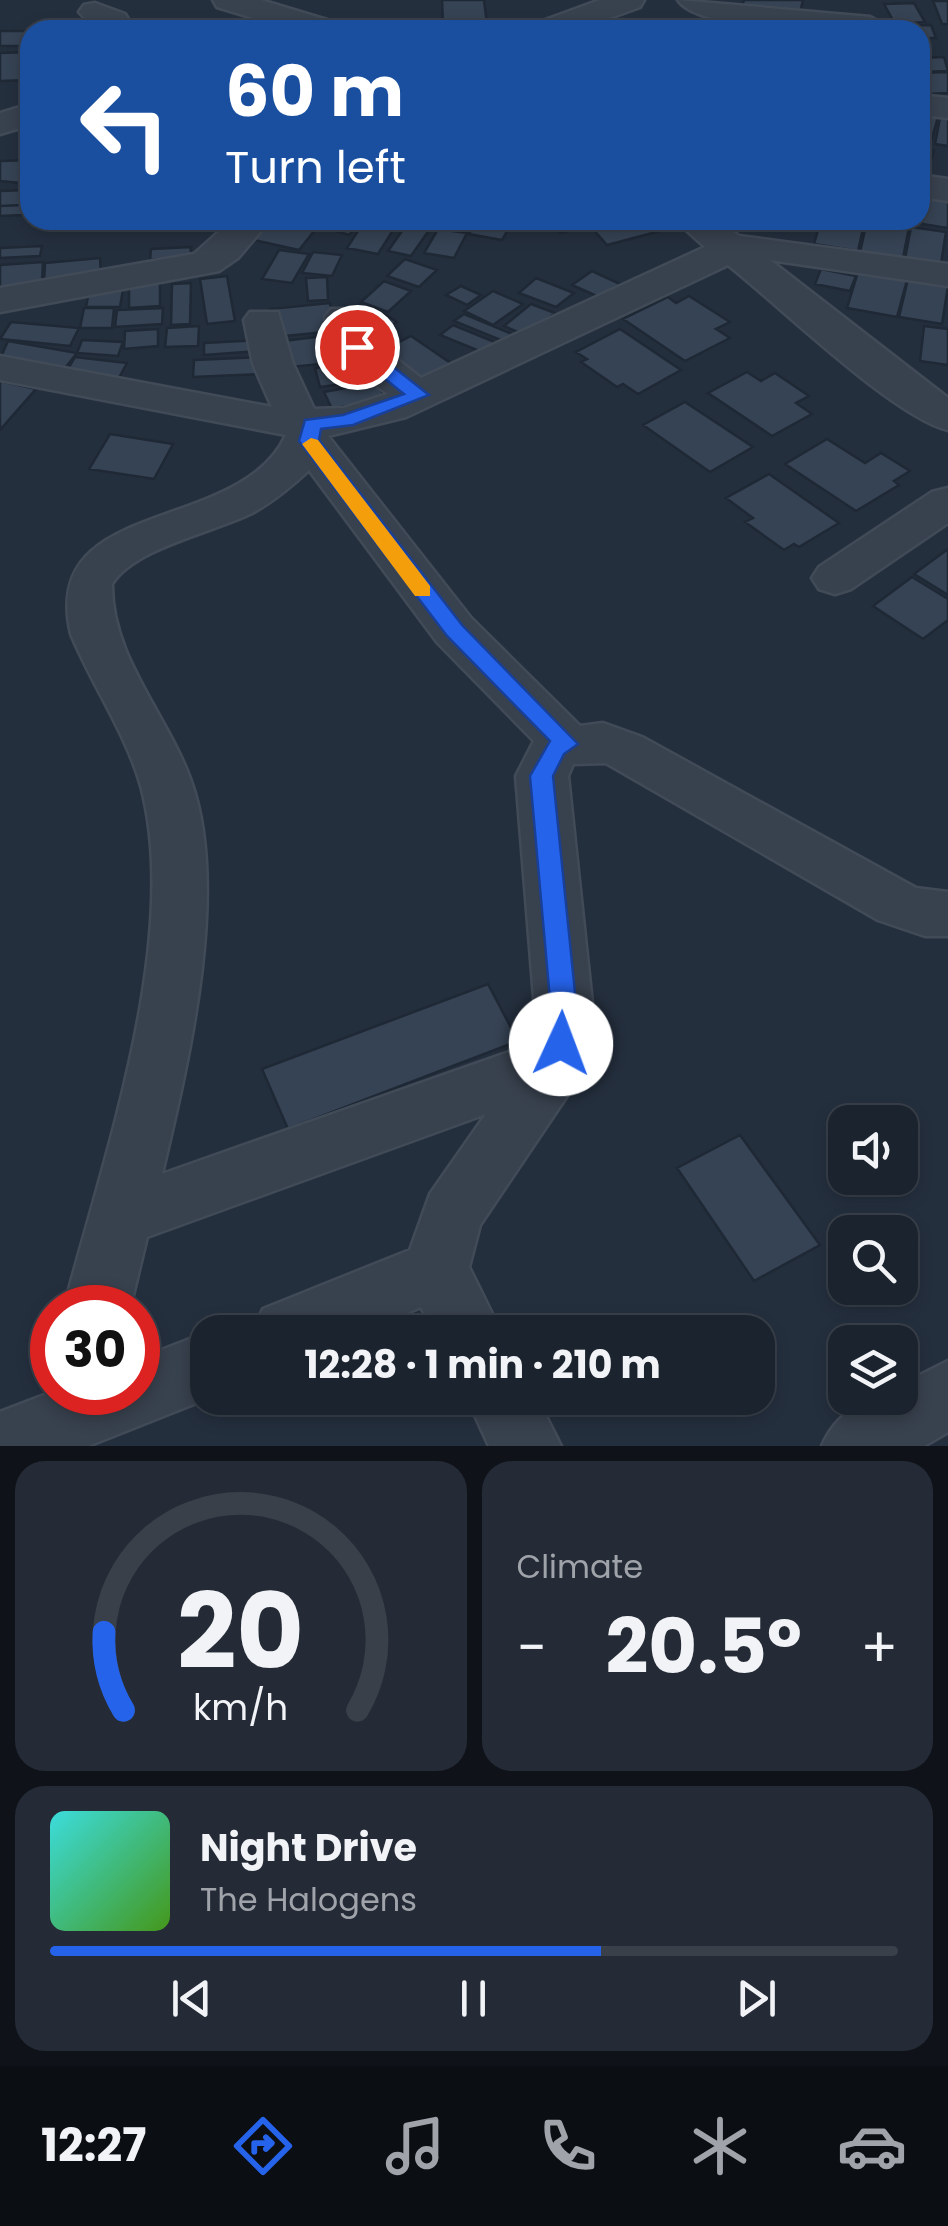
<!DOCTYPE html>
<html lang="en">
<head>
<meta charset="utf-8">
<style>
  body { margin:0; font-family:Poppins,sans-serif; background:#242b36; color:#f1f3f6; height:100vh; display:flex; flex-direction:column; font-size:38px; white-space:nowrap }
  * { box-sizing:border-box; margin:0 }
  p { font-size:32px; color:#a0a4aa }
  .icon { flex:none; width:55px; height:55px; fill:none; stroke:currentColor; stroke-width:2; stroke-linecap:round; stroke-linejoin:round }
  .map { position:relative; height:1446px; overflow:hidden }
  .side { display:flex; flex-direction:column; gap:15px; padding:15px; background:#0f1319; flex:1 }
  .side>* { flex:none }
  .guide { position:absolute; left:20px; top:20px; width:910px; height:210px; border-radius:30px; box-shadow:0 5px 15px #0003,0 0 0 2px #39404a; background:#1a4fa0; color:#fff; overflow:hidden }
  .buttons { position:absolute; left:828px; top:1105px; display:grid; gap:20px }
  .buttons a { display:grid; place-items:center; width:90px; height:90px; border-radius:20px; background:#1b232e; box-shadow:0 5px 15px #0003,0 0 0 2px #39404a; font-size:50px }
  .speed { position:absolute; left:30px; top:1285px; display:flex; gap:20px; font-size:50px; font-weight:700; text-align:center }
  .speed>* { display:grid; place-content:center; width:130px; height:130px; border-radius:50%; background:#1b232e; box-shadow:0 5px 15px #0003,0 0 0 2px #39404a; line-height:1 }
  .speed .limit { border:15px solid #d22; background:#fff; color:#111 }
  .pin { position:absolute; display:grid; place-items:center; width:85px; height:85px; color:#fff; margin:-42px; border:5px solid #fff; border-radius:50%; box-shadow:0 2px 10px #0007 }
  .me { position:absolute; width:110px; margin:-55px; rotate:2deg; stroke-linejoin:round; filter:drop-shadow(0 0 8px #0008) }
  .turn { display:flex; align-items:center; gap:35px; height:210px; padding:0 40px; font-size:45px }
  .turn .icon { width:130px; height:130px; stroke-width:2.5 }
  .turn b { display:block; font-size:70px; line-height:85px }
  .big { font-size:75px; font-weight:700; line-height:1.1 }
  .side .widget { flex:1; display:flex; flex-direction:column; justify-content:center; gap:15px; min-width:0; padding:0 35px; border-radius:30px; background:#242b36 }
  .side .dial { align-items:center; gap:0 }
  .dial svg { height:260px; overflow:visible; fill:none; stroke:#39404a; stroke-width:7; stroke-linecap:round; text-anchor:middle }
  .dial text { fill:#f1f3f6; stroke:none }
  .song { display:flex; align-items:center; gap:30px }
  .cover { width:120px; height:120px; border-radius:15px; background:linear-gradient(135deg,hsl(180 70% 55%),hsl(100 70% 35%)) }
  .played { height:10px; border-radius:5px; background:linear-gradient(90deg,#2563eb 65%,#39404a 65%) }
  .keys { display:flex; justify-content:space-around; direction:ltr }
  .heat { display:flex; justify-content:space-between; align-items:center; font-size:55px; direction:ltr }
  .side .tiles { flex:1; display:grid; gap:15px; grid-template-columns:1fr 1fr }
  .widget:last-child { grid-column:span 2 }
  .trip { position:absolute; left:190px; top:1315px; width:585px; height:100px; border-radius:30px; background:#1b232e; box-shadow:0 5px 15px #0003,0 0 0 2px #39404a; font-weight:700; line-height:100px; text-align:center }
  .tab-bar { display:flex; height:160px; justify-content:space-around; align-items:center; background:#0b0e12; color:#a0a4aa }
  .tab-bar .icon { width:70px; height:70px }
  .tab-bar .selected { color:#2563eb }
  .tab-bar b { font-size:45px; color:#f1f3f6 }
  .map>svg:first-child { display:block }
  .building { fill:#364354; stroke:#1f2835; stroke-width:2.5 }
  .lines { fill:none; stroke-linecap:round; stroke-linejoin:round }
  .minor-casing { stroke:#414a57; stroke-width:5 }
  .minor { fill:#38414e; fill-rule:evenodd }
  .route { fill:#2563eb; stroke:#184099; stroke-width:2.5 }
  .slow { fill:#f59e0b }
</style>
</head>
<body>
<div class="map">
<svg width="948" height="1446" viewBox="0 0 948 1446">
  <rect width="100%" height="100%" fill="#242f3e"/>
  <!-- building -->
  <path class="building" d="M442,0H484L487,24H443Z
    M744,0H803L800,13L742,6Z
    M933,1H948V24H942Z
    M914,3L925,22L895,24L884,4Z
    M931,25L936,38H920V30H894L893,26Z
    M0,31H30L26,46H0Z
    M30,52V80L0,81V53Z
    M944,57L948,71L920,72V58Z
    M948,72V93L928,94L920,73Z
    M920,115L938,117L930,145L920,143Z
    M940,118L948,119V146L935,144Z
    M920,149L934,151L925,176L920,175Z
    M30,160V184L0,181V161Z
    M26,190L23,205L0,206V191Z
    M928,191L948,193V228L922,224Z
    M25,205L23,215L0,216V206Z
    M255,220H268L315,230L299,250L240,237Z
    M335,220H363L349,235L326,228Z
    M365,220L397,224L378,254L347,248Z
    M440,220H470L463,231L436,226Z
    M477,220H485L511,224L502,240L469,234Z
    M548,220H610L560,233Z
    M620,220H654L664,230L607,245L591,227Z
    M821,220H865L858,251L814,244Z
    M409,221L432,226L411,256L388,251Z
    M867,221L909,227L903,258L860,252Z
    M911,227L946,232L941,264L905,259Z
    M438,229L467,233L454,258L424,253Z
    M42,246L40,256L0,258V248Z
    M191,247L190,258L150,260L151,249Z
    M279,250L309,254L292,283L262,279Z
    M313,252L342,255L332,276L302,273Z
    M100,258L101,277L44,282L45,263Z
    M405,259L437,270L419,287L387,276Z
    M43,262L42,284L0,287V265Z
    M821,269L856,276L850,291L815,284Z
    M592,271L620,284L601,298L572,285Z
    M858,272L907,280L897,317L847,308Z
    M227,276L235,321L207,324L200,279Z
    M327,277L328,300L308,301L306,278Z
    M536,278L574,293L556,307L519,293Z
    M908,279L948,286L942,324L899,317Z
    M384,281L411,291L388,312L361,302Z
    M160,282V306L129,308V284Z
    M191,283L190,324L171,325L172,284Z
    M461,286L481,295L467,305L446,295Z
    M123,290L120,307H86L89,291Z
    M493,291L523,304L493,325L464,311Z
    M689,296L730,322L716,329L730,338L685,361L623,319L668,297L676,303Z
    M330,303L336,331L275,337L270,309Z
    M531,304L555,313L527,336L504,326Z
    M84,308H114L112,328H80Z
    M163,308L162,324L115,327L117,310Z
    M384,314L397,322L367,339L353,331Z
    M464,314L522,338L513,345L454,321Z
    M11,322L79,328L70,346L0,339Z
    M453,325L502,345L489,355L440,335Z
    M199,326L198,346L165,347L167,328Z
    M924,326L948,329V365L920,361Z
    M158,329V346L124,349L125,331Z
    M620,329L681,370L638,394L623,384L617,387L581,362L587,359L576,352Z
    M348,335L355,356L333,359L326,337Z
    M324,336L330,363L281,368L275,342Z
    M411,336L452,364L415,384L374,355Z
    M82,340L123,342L118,356L77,353Z
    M261,340V351L204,355V343Z
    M8,341L77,353L58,377L0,359Z
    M75,357L127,363L114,387L61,380Z
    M260,357V374L193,377L194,360Z
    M360,362L366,381L320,387L315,368Z
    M747,372L761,381L775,373L809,396L796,403L812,414L772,436L708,393Z
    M0,381L36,389L0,430Z
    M377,382L385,398L332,409L324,392Z
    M685,402L753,447L710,472L643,425Z
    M110,434L173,444L154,479L89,469Z
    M827,439L865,463L881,453L910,471L894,481L899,485L856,511L785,464Z
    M769,474L839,523L799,547L794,544L784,550L745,522L753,518L726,498Z
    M948,549V595L914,574Z
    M912,577L948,599V620L923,639L873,606Z
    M488,984L518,1041L288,1129L262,1069Z
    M740,1135L820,1245L754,1281L677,1168Z"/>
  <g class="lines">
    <defs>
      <path id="minor" d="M213,0H261L337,23L342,30H293L217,7Z
        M600,0H644L640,7L577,30H532L537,23Z
        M678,0L870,17L886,26L883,30C843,30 700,33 678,0Z
        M95,3L125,14L135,30C113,30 94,30 79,12L84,5Z
        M920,95L948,98V118L920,115Z
        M30,104V125L0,134V113Z
        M920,175L948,179V201L920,197Z
        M232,220H270L238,258L219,271L0,312V288L194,254Z
        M675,220H717L739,236L948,264V286L770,260L948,398V430C892,416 779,305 728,265L406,417L328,436L471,618L580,726L603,723L642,737L916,888L948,892V936H925L878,920L606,763L573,764L568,776L594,1022L590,1044L577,1081L480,1225L469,1267L501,1332H434L421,1307L362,1332H253L263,1309L410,1250L430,1194L486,1114L147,1237L130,1308H64C103,1159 182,938 141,786C126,733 92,685 71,634C38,495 240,536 286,435L0,380V356L272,407L253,364L244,320L250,312H278L293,364L314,409L344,408L388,394C359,374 338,350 325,317L331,309H359L379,345L421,378L705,247ZM309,470L437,642L534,741L516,776L536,1022L532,1044L162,1174C188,1063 230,890 191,781C167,714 111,657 112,584C134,548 214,532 252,513C274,501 291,487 309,470Z
        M948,488V523L851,589L835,594L819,589L812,578L819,567L932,492Z
        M208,1332L209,1398L88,1446H0V1412L52,1392H138V1359Z
        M948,1361V1432L924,1446H822C837,1412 863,1398 900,1398V1385Z
        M467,1398H537L561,1446H489Z"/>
    </defs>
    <!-- minor casing -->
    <use href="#minor" class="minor-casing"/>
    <!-- minor -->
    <use href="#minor" class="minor"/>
  </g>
  <!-- route -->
  <path class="route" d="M350,343H363L429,395L353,425L321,429L319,440L462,625L578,744L564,754L553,776L578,1022L570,1052H551L547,1044L552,1022L530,776L550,741L447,636L299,441L305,420L343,415L404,394L350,351Z"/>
  <!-- slow -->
  <path class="slow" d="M311,438L318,440L430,586V596H415L302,444Z"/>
</svg>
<div class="buttons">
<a><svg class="icon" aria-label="sound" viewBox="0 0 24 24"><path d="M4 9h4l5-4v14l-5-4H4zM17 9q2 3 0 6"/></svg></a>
<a><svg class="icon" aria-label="search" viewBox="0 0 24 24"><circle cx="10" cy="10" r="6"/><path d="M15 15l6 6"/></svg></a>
<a><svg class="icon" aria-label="layers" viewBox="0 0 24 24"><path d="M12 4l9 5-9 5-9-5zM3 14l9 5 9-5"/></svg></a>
</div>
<div class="speed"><div class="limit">30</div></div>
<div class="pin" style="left:357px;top:347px;background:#d93025"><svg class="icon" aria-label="arrive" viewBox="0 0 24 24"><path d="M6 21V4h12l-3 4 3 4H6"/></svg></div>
<svg class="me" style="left:561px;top:1044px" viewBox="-20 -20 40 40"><circle r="19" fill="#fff"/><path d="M0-13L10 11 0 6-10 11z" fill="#2563eb"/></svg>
<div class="trip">12:28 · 1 min · 210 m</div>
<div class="guide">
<div class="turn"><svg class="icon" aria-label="left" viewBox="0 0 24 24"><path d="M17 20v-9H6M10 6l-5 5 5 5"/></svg><div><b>60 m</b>Turn left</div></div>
</div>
</div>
<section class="side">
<div class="tiles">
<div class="widget dial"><svg viewBox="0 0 100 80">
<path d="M14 69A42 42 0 1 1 86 69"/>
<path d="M14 69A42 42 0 0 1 8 45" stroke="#2563eb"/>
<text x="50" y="56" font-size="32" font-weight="700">20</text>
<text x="50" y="72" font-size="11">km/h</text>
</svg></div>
<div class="widget"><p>Climate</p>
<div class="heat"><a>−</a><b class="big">20.5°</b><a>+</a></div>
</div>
<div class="widget">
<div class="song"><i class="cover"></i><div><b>Night Drive</b><p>The Halogens</p></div></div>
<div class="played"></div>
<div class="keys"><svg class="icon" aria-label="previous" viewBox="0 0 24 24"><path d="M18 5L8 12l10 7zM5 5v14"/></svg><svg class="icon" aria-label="pause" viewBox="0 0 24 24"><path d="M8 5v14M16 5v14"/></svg><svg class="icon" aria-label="next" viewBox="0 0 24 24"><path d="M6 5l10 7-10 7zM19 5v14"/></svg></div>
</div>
</div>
</section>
<nav class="tab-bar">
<b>12:27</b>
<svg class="icon selected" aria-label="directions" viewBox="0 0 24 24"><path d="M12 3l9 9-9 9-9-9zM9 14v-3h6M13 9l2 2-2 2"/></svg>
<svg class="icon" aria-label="music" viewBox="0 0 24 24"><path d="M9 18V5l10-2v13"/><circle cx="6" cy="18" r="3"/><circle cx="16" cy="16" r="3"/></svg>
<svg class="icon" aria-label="phone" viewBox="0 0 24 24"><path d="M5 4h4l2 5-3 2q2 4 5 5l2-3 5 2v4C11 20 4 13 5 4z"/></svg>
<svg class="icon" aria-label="climate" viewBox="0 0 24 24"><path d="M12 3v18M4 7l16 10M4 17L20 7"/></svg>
<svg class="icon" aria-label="car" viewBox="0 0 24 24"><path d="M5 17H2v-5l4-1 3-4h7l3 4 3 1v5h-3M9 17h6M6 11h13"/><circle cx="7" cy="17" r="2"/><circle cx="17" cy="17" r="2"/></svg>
</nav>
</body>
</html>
